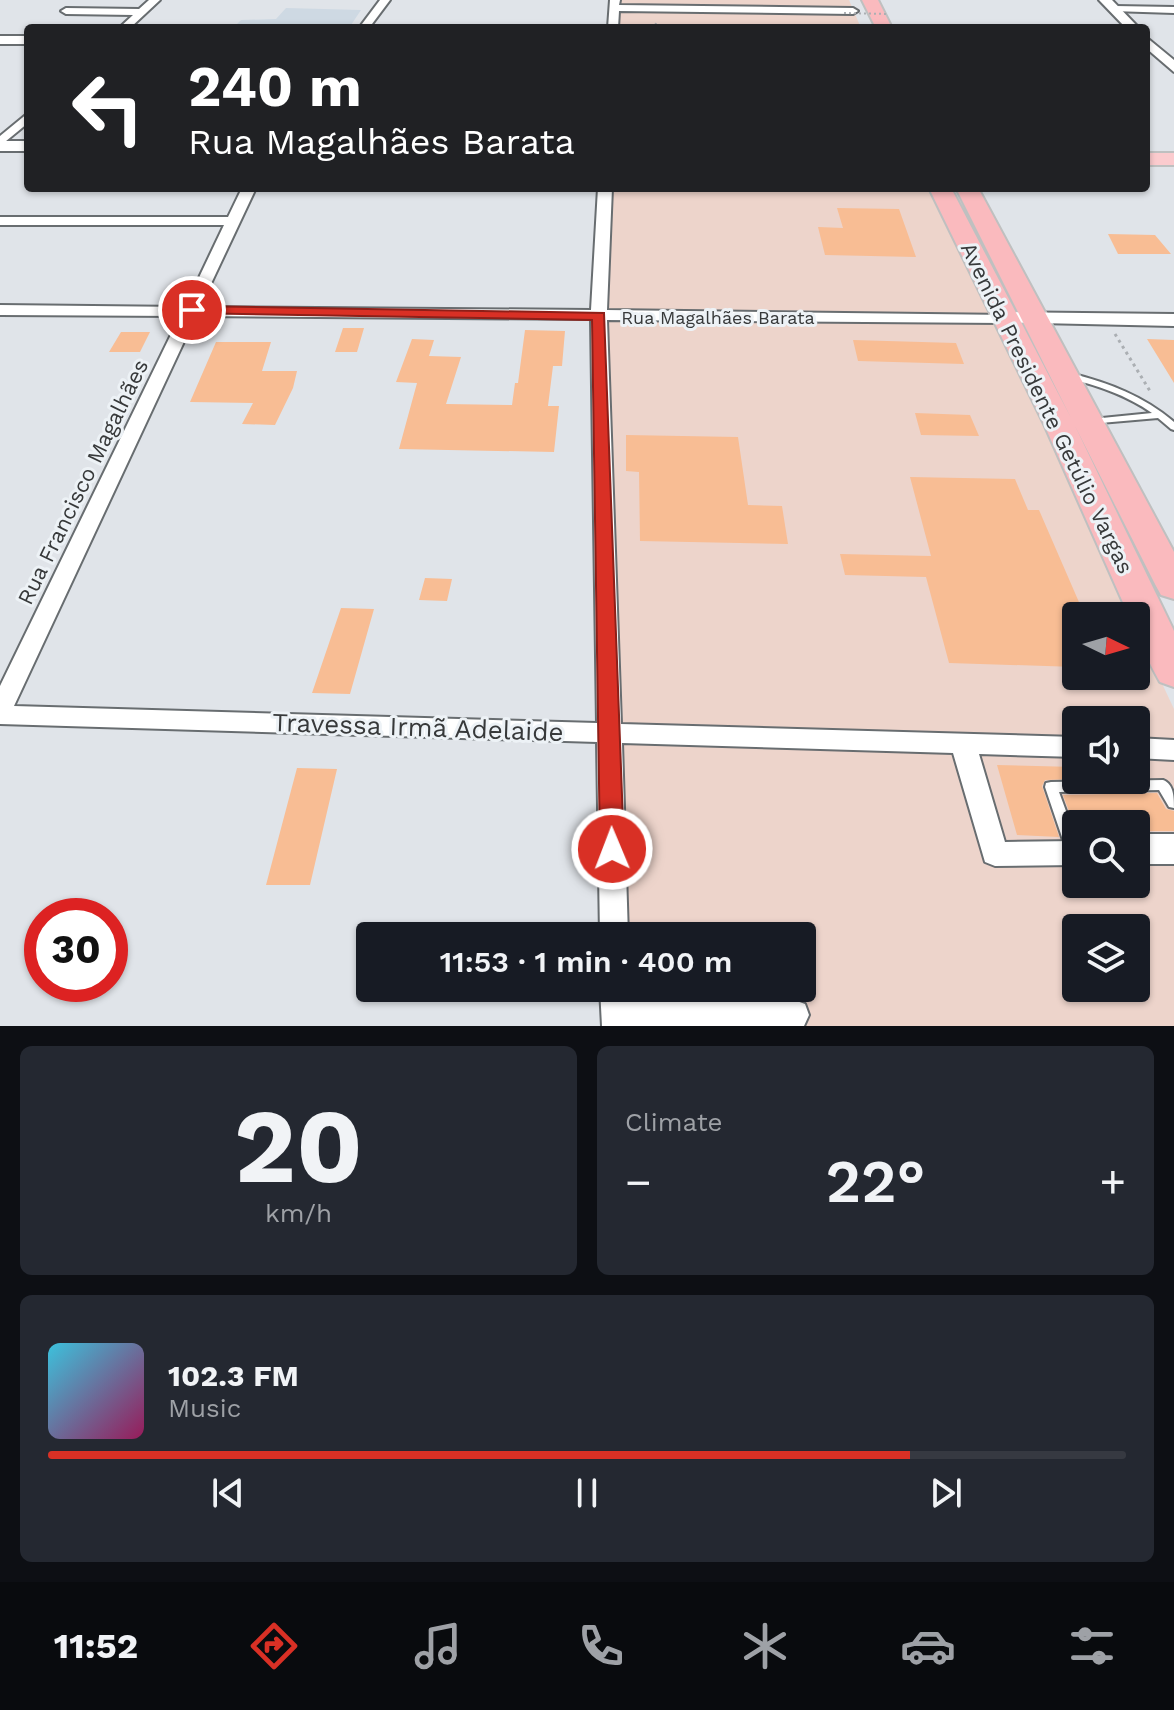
<!DOCTYPE html>
<html lang="en">
<head>
<meta charset="utf-8">
<style>
  body { margin:0; font-family:"Work Sans",sans-serif; background:#242831; color:#f1f3f6; height:100vh; display:flex; flex-direction:column; font-size:30px; white-space:nowrap }
  * { box-sizing:border-box; margin:0 }
  p { font-size:26px; color:#9ea1a6 }
  .icon { flex:none; width:44px; height:44px; fill:none; stroke:currentColor; stroke-width:2; stroke-linecap:round; stroke-linejoin:round }
  .map { position:relative; height:1026px; overflow:hidden }
  .drawer { display:flex; flex-direction:column; gap:20px; padding:20px; background:#0d0f14; flex:1 }
  .drawer>* { flex:none }
  .hud { position:absolute; left:24px; top:24px; width:1126px; height:168px; border-radius:8px; box-shadow:0 2px 6px #0004; background:#202124; color:#fff; overflow:hidden }
  .needle { width:52px; rotate:95deg }
  .tools { position:absolute; left:1062px; top:602px; display:grid; gap:16px }
  .tools a { display:grid; place-items:center; width:88px; height:88px; border-radius:8px; background:#171b24; box-shadow:0 2px 6px #0004; font-size:40px }
  .speed { position:absolute; left:24px; top:898px; display:flex; gap:16px; font-size:40px; font-weight:700; text-align:center }
  .speed>* { display:grid; place-content:center; width:104px; height:104px; border-radius:50%; background:#171b24; box-shadow:0 2px 6px #0004; line-height:1 }
  .speed .limit { border:12px solid #d22; background:#fff; color:#111 }
  .pin { position:absolute; display:grid; place-items:center; width:68px; height:68px; color:#fff; margin:-34px; border:4px solid #fff; border-radius:50%; box-shadow:0 2px 8px #0007 }
  .me { position:absolute; width:88px; margin:-44px; rotate:359deg; stroke-linejoin:round; filter:drop-shadow(0 0 6px #0008) }
  .turn { display:flex; align-items:center; gap:28px; height:168px; padding:0 32px; font-size:36px }
  .turn .icon { width:104px; height:104px; stroke-width:2.5 }
  .turn b { display:block; font-size:56px; line-height:68px }
  .big { font-size:60px; font-weight:600; line-height:1.1 }
  .drawer .widget { flex:1; display:flex; flex-direction:column; justify-content:center; gap:12px; min-width:0; padding:0 28px; border-radius:12px; background:#242831 }
  .drawer .dial { align-items:center; gap:0 }
  .dial b { font-size:104px; line-height:1 }
  .song { display:flex; align-items:center; gap:24px }
  .cover { width:96px; height:96px; border-radius:12px; background:linear-gradient(135deg,hsl(190 70% 55%),hsl(330 70% 35%)) }
  .played { height:8px; border-radius:4px; background:linear-gradient(90deg,#d93025 80%,#363941 80%) }
  .keys { display:flex; justify-content:space-around; direction:ltr }
  .heat { display:flex; justify-content:space-between; align-items:center; font-size:44px; direction:ltr }
  .drawer .tiles { flex:1; display:grid; gap:20px; grid-template-columns:1fr 1fr }
  .widget:last-child { grid-column:span 2 }
  .trip { position:absolute; left:356px; top:922px; width:460px; height:80px; border-radius:8px; background:#171b24; box-shadow:0 2px 6px #0004; font-weight:600; line-height:80px; text-align:center }
  .tab-bar { display:flex; height:128px; justify-content:space-around; align-items:center; background:#090b0e; color:#9ea1a6 }
  .tab-bar .icon { width:56px; height:56px }
  .tab-bar .active { color:#d93025 }
  .tab-bar b { font-size:36px; color:#f1f3f6 }
  .map>svg:first-child { display:block }
  .commercial { fill:#edd4cb; fill-rule:evenodd }
  .built { fill:#ced9e3 }
  .building { fill:#f8bd94 }
  .lines { fill:none; stroke-linecap:round; stroke-linejoin:round }
  .service-casing { stroke:#686d70; stroke-width:4 }
  .minor-casing { stroke:#686d70; stroke-width:4 }
  .tertiary-casing { stroke:#686d70; stroke-width:4 }
  .primary-casing { stroke:#bfc0c0; stroke-width:4 }
  .trunk-casing { stroke:#bfc0c0; stroke-width:4 }
  .path-far1 { stroke:#abafb3; stroke-width:2; stroke-dasharray:2 3; stroke-linecap:butt }
  .path { stroke:#abafb3; stroke-width:3; stroke-dasharray:3 4; stroke-linecap:butt }
  .service { fill:#fff; fill-rule:evenodd }
  .minor { fill:#fff; fill-rule:evenodd }
  .tertiary { fill:#fff; fill-rule:evenodd }
  .primary { fill:#fbcbce; fill-rule:evenodd }
  .trunk { fill:#fababe; fill-rule:evenodd }
  .path-bridge { stroke:#abafb3; stroke-width:2; stroke-dasharray:2 3; stroke-linecap:butt }
  .route { fill:#d93025; stroke:#8d1f18; stroke-width:2 }
  .labels { text-anchor:middle; dominant-baseline:central; stroke-width:6; stroke-linejoin:round; paint-order:stroke }
  .far-street-label { font-size:18px; fill:#37393a; stroke:#edf2f6 }
  .street-label { font-size:22px; fill:#37393a; stroke:#edf2f6 }
  .near-street-label { font-size:26px; fill:#37393a; stroke:#edf2f6 }
</style>
</head>
<body>
<div class="map">
<svg width="1174" height="1026" viewBox="0 0 1174 1026">
  <rect width="100%" height="100%" fill="#e0e4e9"/>
  <!-- commercial -->
  <path class="commercial" d="M614,0H849L861,28H612Z
    M605,188H935L1130,616H1076V676H1136V628L1174,709V1026H616L615,988H802V936H614ZM1076,720H1136V780H1076ZM1076,824H1136V884H1076ZM1076,928H1136V988H1076Z"/>
  <!-- built -->
  <path class="built" d="M286,8L361,10L349,28H233L241,20L276,19Z"/>
  <!-- building -->
  <path class="building" d="M837,208L899,209L916,257L825,255L818,227L843,228Z
    M1108,234L1155,235L1171,254H1118Z
    M343,328H364L357,352H335Z
    M525,330L565,331L562,366H553L548,406H559L554,452L399,449L417,383L396,382L412,339L434,340L429,356L461,357L446,404L512,405L515,383H518Z
    M121,332H150L140,352H109Z
    M1147,339L1174,340V383Z
    M853,340L956,343L964,364L858,361Z
    M216,342H271L262,371H297L293,388L275,425L242,424L253,403L190,402Z
    M915,413L970,415L979,436L921,435Z
    M626,435L738,437L748,505L782,506L788,544L640,541L639,472L626,471Z
    M910,477L1015,479L1028,510H1039L1085,616H1076V667L949,663L926,577L845,575L840,554L931,556Z
    M425,578L452,579L447,601L419,600Z
    M341,608L374,609L350,694L312,693Z
    M997,765L1076,767V779L1045,780L1042,786L1059,837L1017,835Z
    M297,768L337,769L310,885H266Z
    M1157,793L1166,809L1174,811V831H1136V824H1076V830L1063,795Z"/>
  <g class="lines">
    <defs>
      <path id="service" d="M1070,373C1109,383 1144,396 1174,422V430L1171,429L1158,418L1089,424L1087,422L1092,419L1152,413C1126,395 1097,385 1067,378L1066,376L1067,374Z
        M1163,780C1174,784 1174,798 1174,808L1169,807L1159,790L1059,792L1074,833H1076V845L1064,843L1045,787L1046,783L1051,782Z
        M1136,834H1174V846H1136Z"/>
      <path id="minor" d="M149,0H160L130,28H119L133,15L66,14L61,11L66,8L139,9Z
        M380,0H390L369,28H359Z
        M610,0H620L619,5L853,8L858,11L853,14L619,11L618,28H608Z
        M1115,6L1174,7V13L1112,11Z
        M28,113V123L0,146V136Z
        M242,188H256L200,307L591,310L598,188H612L607,310L1010,315L1012,318L1004,323L607,320L621,724L1076,737V757L979,754L1005,842L1076,841V865L995,866L985,862L953,753L622,743L628,936H600L597,742L0,724V686L180,316L0,315V305L185,307L224,225H0V217H228ZM196,316L591,319L597,723L14,706Z
        M1136,738L1174,740V760L1136,758Z
        M1136,840H1174V864H1136Z
        M600,988H630V997L794,1000L805,1004L809,1015L804,1026H602Z"/>
      <path id="tertiary" d="M1099,0H1112L1139,28H1126Z
        M0,36H28V44H0Z
        M1146,37L1174,60V72L1146,48Z
        M0,141H28V151H0Z
        M1004,312L1174,314V326L997,322L994,318Z"/>
      <path id="primary" d="M1146,153H1174V165H1146Z"/>
      <path id="trunk" d="M862,0H878L892,28H876Z
        M929,188H951L1071,418L956,188H978L1174,552V599L1161,595L1156,586L1075,426L1174,631V687L1160,682C1149,662 1136,639 1136,616H1129L1043,422Z"/>
    </defs>
    <!-- service casing -->
    <use href="#service" class="service-casing"/>
    <!-- minor casing -->
    <use href="#minor" class="minor-casing"/>
    <!-- tertiary casing -->
    <use href="#tertiary" class="tertiary-casing"/>
    <!-- primary casing -->
    <use href="#primary" class="primary-casing"/>
    <!-- trunk casing -->
    <use href="#trunk" class="trunk-casing"/>
    <!-- path-far1 -->
    <path class="path-far1" d="M656,23L655,26H672"/>
    <!-- path -->
    <path class="path" d="M1115,334L1150,391"/>
    <!-- service -->
    <use href="#service" class="service"/>
    <!-- minor -->
    <use href="#minor" class="minor"/>
    <!-- tertiary -->
    <use href="#tertiary" class="tertiary"/>
    <!-- primary -->
    <use href="#primary" class="primary"/>
    <!-- trunk -->
    <use href="#trunk" class="trunk"/>
    <!-- path-bridge -->
    <path class="path-bridge" d="M844,13L888,14"/>
  </g>
  <!-- route -->
  <path class="route" d="M192,306L604,313L624,849L620,856L612,859L603,856L600,849L592,320L187,313L185,310Z"/>
  <g class="labels">
    <!-- far-street labels -->
    <g class="far-street-label">
      <text x="718" y="317">Rua Magalhães Barata</text>
    </g>
    <!-- street labels -->
    <g class="street-label">
      <text transform="translate(1047 408) rotate(64)">Avenida Presidente Getúlio Vargas</text>
      <text transform="translate(83 482) rotate(-64)">Rua Francisco Magalhães</text>
    </g>
    <!-- near-street labels -->
    <g class="near-street-label">
      <text transform="translate(418 727) rotate(2)">Travessa Irmã Adelaide</text>
    </g>
  </g>
</svg>
<div class="tools">
<a><svg class="needle" viewBox="-14 -14 28 28"><path d="M0-13l5 13h-10z" fill="#e53935"/><path d="M0 13l5-13h-10z" fill="#9ea1a6"/></svg></a>
<a><svg class="icon" aria-label="sound" viewBox="0 0 24 24"><path d="M4 9h4l5-4v14l-5-4H4zM17 9q2 3 0 6"/></svg></a>
<a><svg class="icon" aria-label="search" viewBox="0 0 24 24"><circle cx="10" cy="10" r="6"/><path d="M15 15l6 6"/></svg></a>
<a><svg class="icon" aria-label="layers" viewBox="0 0 24 24"><path d="M12 4l9 5-9 5-9-5zM3 14l9 5 9-5"/></svg></a>
</div>
<div class="speed"><div class="limit">30</div></div>
<div class="pin" style="left:192px;top:310px;background:#d93025"><svg class="icon" aria-label="arrive" viewBox="0 0 24 24"><path d="M6 21V4h12l-3 4 3 4H6"/></svg></div>
<svg class="me" style="left:612px;top:849px" viewBox="-20 -20 40 40"><circle r="17" fill="#d93025" stroke="#fff" stroke-width="3"/><path d="M0-11L8 9 0 5-8 9z" fill="#fff"/></svg>
<div class="trip">11:53 · 1 min · 400 m</div>
<div class="hud">
<div class="turn"><svg class="icon" aria-label="left" viewBox="0 0 24 24"><path d="M17 20v-9H6M10 6l-5 5 5 5"/></svg><div><b>240 m</b>Rua Magalhães Barata</div></div>
</div>
</div>
<section class="drawer">
<div class="tiles">
<div class="widget dial"><b>20</b><p>km/h</p></div>
<div class="widget"><p>Climate</p>
<div class="heat"><a>−</a><b class="big">22°</b><a>+</a></div>
</div>
<div class="widget">
<div class="song"><i class="cover"></i><div><b>102.3 FM</b><p>Music</p></div></div>
<div class="played"></div>
<div class="keys"><svg class="icon" aria-label="previous" viewBox="0 0 24 24"><path d="M18 5L8 12l10 7zM5 5v14"/></svg><svg class="icon" aria-label="pause" viewBox="0 0 24 24"><path d="M8 5v14M16 5v14"/></svg><svg class="icon" aria-label="next" viewBox="0 0 24 24"><path d="M6 5l10 7-10 7zM19 5v14"/></svg></div>
</div>
</div>
</section>
<nav class="tab-bar">
<b>11:52</b>
<svg class="icon active" aria-label="directions" viewBox="0 0 24 24"><path d="M12 3l9 9-9 9-9-9zM9 14v-3h6M13 9l2 2-2 2"/></svg>
<svg class="icon" aria-label="music" viewBox="0 0 24 24"><path d="M9 18V5l10-2v13"/><circle cx="6" cy="18" r="3"/><circle cx="16" cy="16" r="3"/></svg>
<svg class="icon" aria-label="phone" viewBox="0 0 24 24"><path d="M5 4h4l2 5-3 2q2 4 5 5l2-3 5 2v4C11 20 4 13 5 4z"/></svg>
<svg class="icon" aria-label="climate" viewBox="0 0 24 24"><path d="M12 3v18M4 7l16 10M4 17L20 7"/></svg>
<svg class="icon" aria-label="car" viewBox="0 0 24 24"><path d="M5 17H2v-5l4-1 3-4h7l3 4 3 1v5h-3M9 17h6M6 11h13"/><circle cx="7" cy="17" r="2"/><circle cx="17" cy="17" r="2"/></svg>
<svg class="icon" aria-label="filters" viewBox="0 0 24 24"><path d="M4 7h16M4 17h16"/><circle cx="9" cy="7" r="2"/><circle cx="15" cy="17" r="2"/></svg>
</nav>
</body>
</html>
